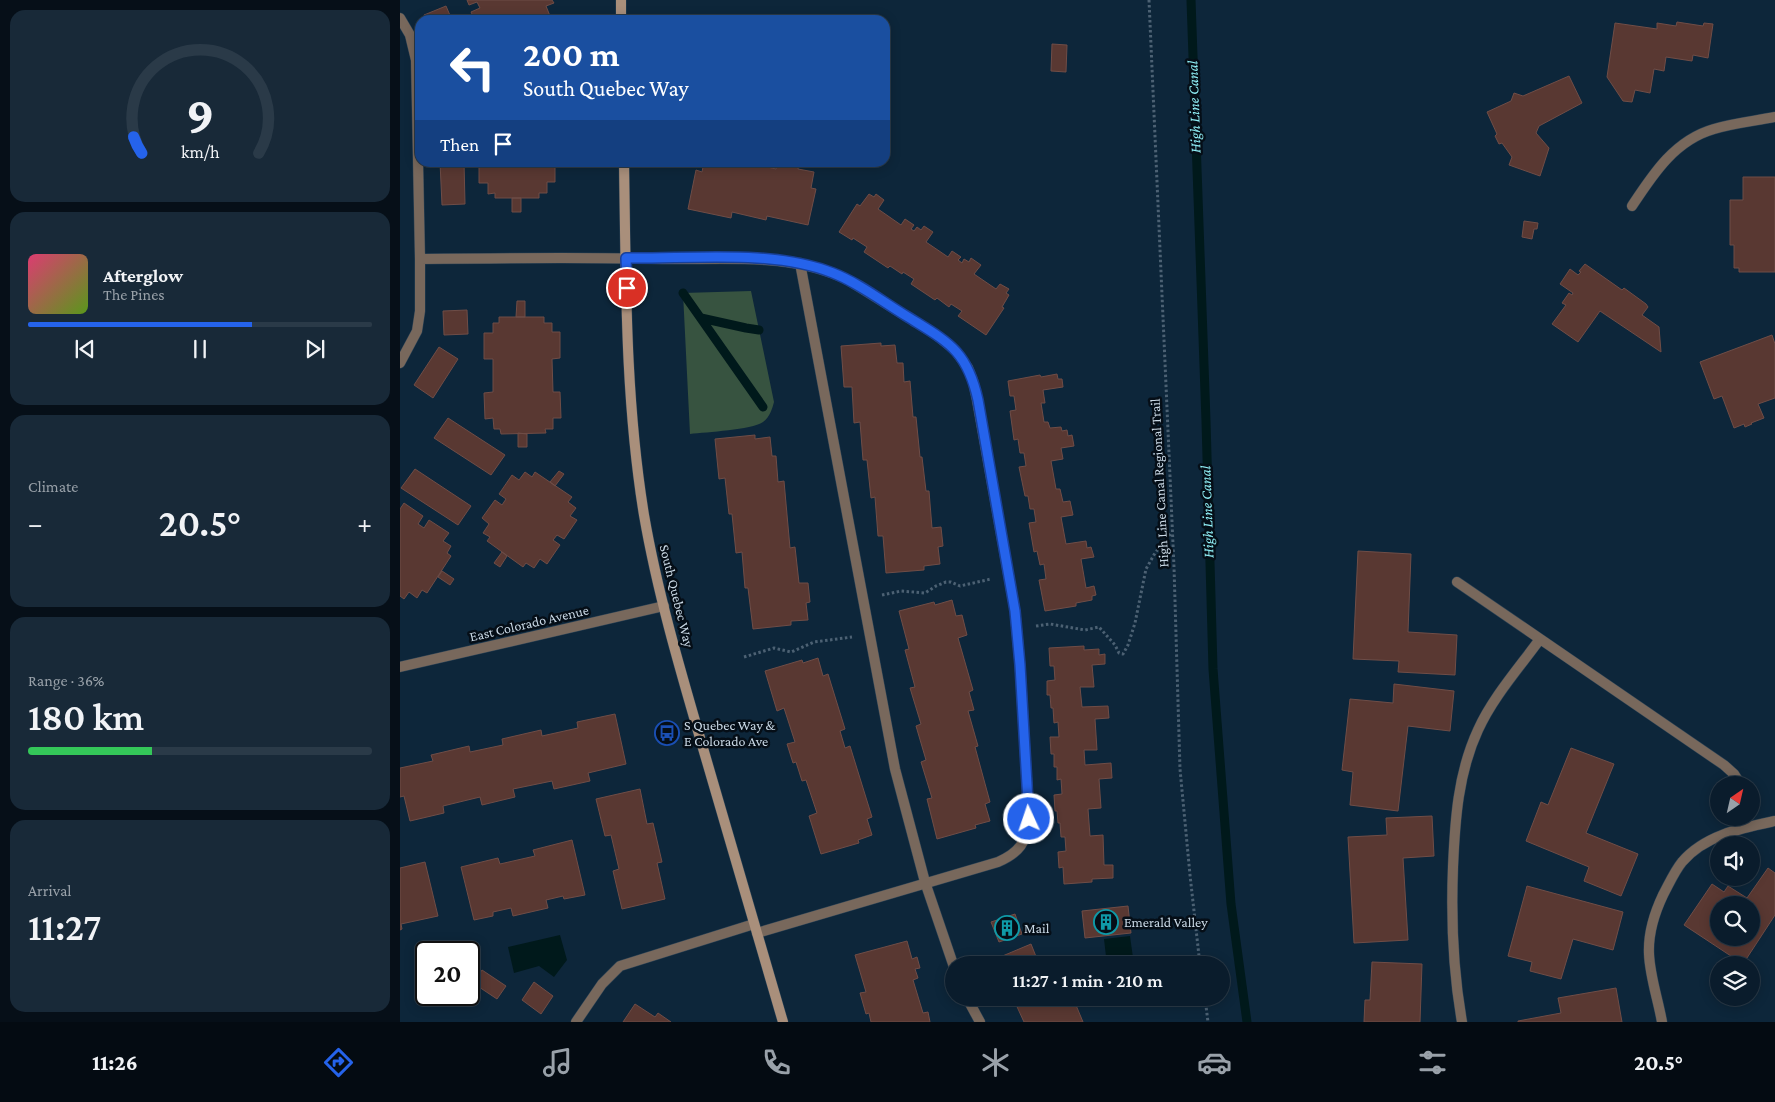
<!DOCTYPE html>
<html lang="en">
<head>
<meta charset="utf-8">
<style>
  body { margin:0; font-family:"Crimson Pro",serif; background:#182938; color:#f1f3f6; height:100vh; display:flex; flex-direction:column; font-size:19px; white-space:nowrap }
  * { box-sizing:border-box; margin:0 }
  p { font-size:16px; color:#99a1a9 }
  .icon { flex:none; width:28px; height:28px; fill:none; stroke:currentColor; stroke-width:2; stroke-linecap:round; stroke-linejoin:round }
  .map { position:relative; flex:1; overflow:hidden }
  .panel { display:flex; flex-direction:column; gap:10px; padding:10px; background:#060f18; width:400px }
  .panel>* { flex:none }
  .hud { position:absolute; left:15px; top:15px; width:475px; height:152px; border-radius:15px; box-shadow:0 2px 12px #0003,0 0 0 1px #2a3a48; background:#1a4fa0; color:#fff; overflow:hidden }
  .needle { width:32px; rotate:34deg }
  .buttons { position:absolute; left:1310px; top:776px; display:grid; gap:10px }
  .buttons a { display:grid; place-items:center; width:50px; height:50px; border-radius:50%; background:#0a1c2c; box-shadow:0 2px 12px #0003,0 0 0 1px #2a3a48; font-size:25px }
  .speed { position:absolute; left:15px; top:941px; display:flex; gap:10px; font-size:25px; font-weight:700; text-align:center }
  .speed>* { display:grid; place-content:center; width:65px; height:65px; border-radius:50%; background:#0a1c2c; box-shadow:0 2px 12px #0003,0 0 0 1px #2a3a48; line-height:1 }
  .speed .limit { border:2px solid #111; border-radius:8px; background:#fff; color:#111 }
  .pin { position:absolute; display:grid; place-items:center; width:42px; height:42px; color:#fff; margin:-21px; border:2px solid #fff; border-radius:50%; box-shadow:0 1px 5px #0007 }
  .me { position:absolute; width:55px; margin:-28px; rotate:357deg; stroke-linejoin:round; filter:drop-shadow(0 0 4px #0008) }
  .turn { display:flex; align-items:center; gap:18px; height:105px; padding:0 25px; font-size:22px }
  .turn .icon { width:65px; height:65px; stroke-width:2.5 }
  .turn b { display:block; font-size:35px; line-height:42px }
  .then { display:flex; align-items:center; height:48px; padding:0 25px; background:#0003; gap:10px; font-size:19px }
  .big { font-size:38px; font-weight:600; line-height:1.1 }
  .panel .widget { flex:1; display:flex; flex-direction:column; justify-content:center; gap:8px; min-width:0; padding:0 18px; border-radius:15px; background:#182938 }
  .panel .dial { align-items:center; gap:0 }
  .dial svg { height:130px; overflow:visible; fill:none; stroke:#2a3a48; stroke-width:7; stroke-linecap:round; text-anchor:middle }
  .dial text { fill:#f1f3f6; stroke:none }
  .song { display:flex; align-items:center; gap:15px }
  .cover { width:60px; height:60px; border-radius:8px; background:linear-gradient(135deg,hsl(340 70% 55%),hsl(90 70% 35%)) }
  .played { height:5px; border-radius:2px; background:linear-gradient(90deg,#2563eb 65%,#2a3a48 65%) }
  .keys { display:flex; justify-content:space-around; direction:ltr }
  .heat { display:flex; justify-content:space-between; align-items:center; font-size:28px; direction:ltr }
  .charge { height:8px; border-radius:4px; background:linear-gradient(90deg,#34c759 36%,#2a3a48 0) }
  .trip { position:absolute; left:545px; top:956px; width:285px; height:50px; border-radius:25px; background:#0a1c2c; box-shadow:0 2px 12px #0003,0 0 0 1px #2a3a48; font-weight:600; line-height:50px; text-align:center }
  .tabs { display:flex; height:80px; justify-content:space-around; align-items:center; background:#040b12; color:#99a1a9 }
  .tabs .icon { width:35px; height:35px }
  .tabs .current { color:#2563eb }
  .tabs b { font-size:22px; color:#f1f3f6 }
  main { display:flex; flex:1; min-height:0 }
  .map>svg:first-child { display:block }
  .green { fill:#375340 }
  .water { fill:#00191b }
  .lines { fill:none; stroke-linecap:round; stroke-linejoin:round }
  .stream { stroke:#00191b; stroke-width:9 }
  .building { fill:#593832; stroke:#6f4d47; fill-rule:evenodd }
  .lane-casing { stroke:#2b4255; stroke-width:11 }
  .street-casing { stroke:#2b4255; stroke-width:11 }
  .secondary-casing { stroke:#2b4255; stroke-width:11 }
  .path { stroke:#4c6173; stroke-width:3; stroke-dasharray:2.5 2.5; stroke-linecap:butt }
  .lane { stroke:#78685c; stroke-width:10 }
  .street { stroke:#78685c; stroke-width:10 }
  .secondary { stroke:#a98f7b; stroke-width:10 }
  .route-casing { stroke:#184099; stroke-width:12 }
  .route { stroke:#2563eb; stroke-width:9 }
  .labels { text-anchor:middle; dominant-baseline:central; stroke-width:5; stroke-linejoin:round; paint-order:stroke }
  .street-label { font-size:14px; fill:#c9d8e5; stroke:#050e17 }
  .poi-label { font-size:14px; fill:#c9d8e5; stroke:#050e17; text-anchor:start }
  .water-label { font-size:15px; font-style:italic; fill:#90f0f7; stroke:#050e17 }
</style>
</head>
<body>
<main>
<section class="panel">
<div class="widget dial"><svg viewBox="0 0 100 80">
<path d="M14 69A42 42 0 1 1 86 69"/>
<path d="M14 69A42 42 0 0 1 9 59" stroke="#2563eb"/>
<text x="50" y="56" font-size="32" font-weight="700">9</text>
<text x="50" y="72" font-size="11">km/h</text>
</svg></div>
<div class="widget">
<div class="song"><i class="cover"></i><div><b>Afterglow</b><p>The Pines</p></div></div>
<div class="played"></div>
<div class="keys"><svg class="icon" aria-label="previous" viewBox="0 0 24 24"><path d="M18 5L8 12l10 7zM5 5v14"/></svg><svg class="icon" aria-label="pause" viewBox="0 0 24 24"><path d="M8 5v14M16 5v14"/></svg><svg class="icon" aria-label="next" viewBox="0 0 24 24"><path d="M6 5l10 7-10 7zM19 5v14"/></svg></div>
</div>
<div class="widget"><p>Climate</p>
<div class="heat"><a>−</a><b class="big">20.5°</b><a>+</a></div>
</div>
<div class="widget"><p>Range · 36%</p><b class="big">180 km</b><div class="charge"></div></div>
<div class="widget"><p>Arrival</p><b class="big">11:27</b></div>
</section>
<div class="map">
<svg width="1375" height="1022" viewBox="0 0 1375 1022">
  <rect width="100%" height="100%" fill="#0d263a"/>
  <!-- green -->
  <path class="green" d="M351,291L374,402C372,409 370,417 363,422C351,430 307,432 290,434L283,293Z"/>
  <!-- water -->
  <path class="water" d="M160,935L167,960L154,977L139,966L114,973L108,947Z
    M730,936L734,965H707L704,939Z"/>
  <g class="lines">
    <!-- stream -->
    <path class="stream" d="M791,0L806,421L813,669L831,904L847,1022
      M283,293L363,407
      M301,318L346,328L359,330"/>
  </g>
  <!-- building -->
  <path class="building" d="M67,0H152L154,3L146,6L150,16L142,20H75L71,12L80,8L77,2L69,5Z
    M46,6L52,20H26L24,15Z
    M1277,22L1303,26L1304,23L1313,24L1308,58L1293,55L1292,61L1266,57L1264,71L1254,69L1250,93L1235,90L1232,102L1223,101L1207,77L1215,23L1257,29V23L1276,26Z
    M652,44L667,45L666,72L651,71Z
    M1169,76L1182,103L1139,126L1136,133L1149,148L1140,176L1109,165L1112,157L1102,143L1099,144L1095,136L1097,134L1087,112L1111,101L1114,93L1123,96Z
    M40,162H64L65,204L42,205Z
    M79,162H155V182H147V193H139V198H95V193L88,194V183H79Z
    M304,162H346L376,169L378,162L399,163L398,169L414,172L411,188L416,189L408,225L367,216L366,220L332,212L331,218L288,209L296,170L302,172Z
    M1343,177H1375V272H1339V268H1334V245H1330V200H1343Z
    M469,194L474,197L476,194L484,200L478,209L501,225L505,219L514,225L511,229L514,231L517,227L521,230L524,226L533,232L526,242L548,257L552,251L561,257L558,260L562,263L564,259L569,262L571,258L581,265L574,274L596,289L600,284L609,289L606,293L609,295L602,307L604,308L586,335L558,316L562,311L551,304L549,307L537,298L535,300L511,284L514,279L503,272L502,274L490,266L488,268L464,252L467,247L453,238L452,240L439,232L457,204L460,206Z
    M112,198H121V212H112Z
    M1124,221L1138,223L1137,229H1134L1132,239L1122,237Z
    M1185,264L1222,290L1224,288L1246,304L1248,307L1242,315L1259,327L1261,352L1200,311L1178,342L1152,324L1166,305L1162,303L1169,293L1172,295L1173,293L1160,284L1170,269L1178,275L1181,272L1179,271Z
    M117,301H125V317H116Z
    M67,310L68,334L44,335L43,311Z
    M99,317H144V323H152V332H160V358L152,359L153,392H160L161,418H153V429H145L146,433L101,434L100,429H94L93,418L85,419L84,393L93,392V359H84V333H93V323H99Z
    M1372,335L1375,344V398L1358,404L1364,418L1351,423L1352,424L1345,427L1344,424L1334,428L1322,396L1314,399L1300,362Z
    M481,343V346L495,345L497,363H503L504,382L510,381L513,417H516L520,457H522L526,491H529L532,528L541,527L543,546L538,547L540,564L524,566V570L486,573L483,536H478L475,497L471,498L467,460H463L460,422L454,423L452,387H444L441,346Z
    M39,347L58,359L33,398L14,385Z
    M657,374L658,379H662L663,387L643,390L645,403H641L644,422H648L650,428L661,427L662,431L667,430L668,436L672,435L674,446L661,448L663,459L651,461L656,489H660L663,502L670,501L673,515L661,517L666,544L686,541L687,548L691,547L694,557L681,559L686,588L694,586L696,595L692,596V600L676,603V606L645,611L639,580L646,579L644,564L640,565L637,551L634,552L629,523L636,522L634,509H630L628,496H625L619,467L626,466L624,453H620L618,439L614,440L610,411L616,410L614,396H610L608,381L640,375L641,377Z
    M48,418L105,455L91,475L34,438Z
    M118,433L127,434V447H118Z
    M355,435V439L370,437L372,456H376L378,482L384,481L390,548L395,547L399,583H408L410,602L406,603L408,620L391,621V625L353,629L348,588H345L342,552L336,553L332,514H329L325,478L319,479L315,439Z
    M15,469L71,506L58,525L1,488Z
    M159,471L164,474L155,486L150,482Z
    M125,472L132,477L135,472L172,497L168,502L176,508L170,516L177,520L164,539L157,535L153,540L160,545L147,564L140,559L134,568L126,563L123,567L87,541L90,537L83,533L89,524L82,518L95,500L102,505L106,499L99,494L112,475L119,480Z
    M4,503L23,516L18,524L24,528L29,520L49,533L43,541L51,546L47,553L51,556L27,593L22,590L17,598L9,592L4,599L0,596V509Z
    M958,551L1011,554L1008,632L1057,635L1055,675L998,672L999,661L953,659Z
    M102,552L107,556L100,567L94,563Z
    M42,571L54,579L50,585L38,577Z
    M552,600L556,616L562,615L567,635L558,638L573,690L569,692L574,710L568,711L578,746L575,747L590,802L585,804L590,821L575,825L576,828L537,839L527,799L532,798L521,762L526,760L516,726L521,724L510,688L515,687L505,650L509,649L499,611L534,602L535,605Z
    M684,646V650L699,649V655L705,654V664L692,665L694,687H680L682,707L708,706L709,718L695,719L697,750H684L685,765L711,763L712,778L699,779L701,808L688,809L690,836L703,835L704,865H713V878L692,879V882L664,884L663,867L659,868L658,852L666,851L665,837H661L660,823H658L657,811H655L654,795L662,794L661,779L657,780V767H654V754H651L650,737H659L658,722L654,723L653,708H651L650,695H647V681L655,680L654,666H650L649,648Z
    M418,658L423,676L428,674L445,729L440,731L445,748L450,746L472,817L467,819L472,835L458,840L459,843L421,854L409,816L417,813L406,780L402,781L396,762L393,763L387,744L395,742L384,708L377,711L365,671L402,660L403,663Z
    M994,684L1054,691L1050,731L1008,726L998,811L950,805L953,772L942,770L950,699L993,703Z
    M215,714L226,764L188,773L190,781L154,789L152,781L113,789L115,797L82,805L80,797L43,806L44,813L10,821L4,796L0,797V768L33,761L31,755L69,746L70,752L103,745L102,739L141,730L142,736L178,728L177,722Z
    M1171,748L1214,764L1186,833L1238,854L1221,896L1184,881L1189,867L1126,841L1141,802L1148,805Z
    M240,789L247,824L253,823L262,862L257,863L265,899L222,909L213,871L219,869L211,835L205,836L196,799Z
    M1032,816L1034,856L1003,858L1008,940L954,943L948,837L987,835L986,818Z
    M172,840L185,895L164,899L163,896L146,900L148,908L113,916L111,908L93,912V916L74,920L61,867L98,858L100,864L135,856L133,850Z
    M25,862L38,916L1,924L2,929L0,930V868Z
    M1368,868L1375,873V915L1343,964L1284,925L1312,884L1324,892L1328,886L1347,898ZM1319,905H1351V938H1319Z
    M1127,886L1223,912L1213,950L1173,939L1161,979L1130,971L1132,962L1108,956Z
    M728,906L731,933L685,938L682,911Z
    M615,914L622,934L599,942L591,922Z
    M507,941L512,959L517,957L520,968L515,969L518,978L513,980L523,1013L528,1012L530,1022H471L469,1013L466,1014L460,993L466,992L455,955Z
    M631,944L639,964L645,962L647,965H594L593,960Z
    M972,962L1022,964L1020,1022H964L965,1000H970Z
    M82,970L106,986L97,999L73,983Z
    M134,982L153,996L141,1014L122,1000Z
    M1216,988L1222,1022H1118V1021L1161,1013L1158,998Z
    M613,998H673L683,1022H624Z
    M235,1004L255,1017L258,1013L271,1022H223Z"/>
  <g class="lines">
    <defs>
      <path id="lane" d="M0,18L10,35L16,60L20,259V311L17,331L0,363
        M20,259C101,258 182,257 262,259C325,260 391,252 448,280L535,334L555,350L568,368L573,381L577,400L615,611L620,665L629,819C627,842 619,853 598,862L357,933
        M400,263L495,769L525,882L554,967
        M567,998L580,1022
        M176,1022L202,984L220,966L354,924"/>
      <path id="street" d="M1232,206C1253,174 1275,140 1314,129C1334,123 1355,121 1375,117
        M1057,582L1324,765L1334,774L1341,785
        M0,667L264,606
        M1062,1022C1053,971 1051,918 1053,867C1055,820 1058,773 1078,730C1093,697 1119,668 1140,639
        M1262,1022C1258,999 1250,977 1249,954C1248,933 1254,914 1263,895C1269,884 1274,872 1282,862C1305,835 1342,828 1375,821"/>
      <path id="secondary" d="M221,0V20
        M224,162C226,280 225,399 244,515C258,596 282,676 305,755C331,844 357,933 383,1022"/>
    </defs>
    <!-- lane casing -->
    <use href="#lane" class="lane-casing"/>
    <!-- street casing -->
    <use href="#street" class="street-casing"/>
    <!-- secondary casing -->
    <use href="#secondary" class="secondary-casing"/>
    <!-- path -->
    <path class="path" d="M749,0L774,567L780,769L790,875L800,965
      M482,595L501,591L525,593L536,586L546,582H551L560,586L591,579
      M636,626L650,624L685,630L699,627L715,645L719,653L723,654L728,645L735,623L746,569L755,553L772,532
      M344,657L374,648L391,652L414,642L452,637
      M805,998L808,1022"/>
    <!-- lane -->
    <use href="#lane" class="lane"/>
    <!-- street -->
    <use href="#street" class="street"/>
    <!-- secondary -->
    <use href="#secondary" class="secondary"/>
  </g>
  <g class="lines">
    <defs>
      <path id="route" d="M227,288L226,258C290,259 373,249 433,273C459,283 483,302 508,317C548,342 567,350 578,400L615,611L620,665L629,819"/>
    </defs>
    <!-- route casing -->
    <use href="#route" class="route-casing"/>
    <!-- route -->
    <use href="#route" class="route"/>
  </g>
  <!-- icons -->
  <defs>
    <symbol id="bus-ring" viewBox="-11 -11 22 22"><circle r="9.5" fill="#050e17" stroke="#1a4fb4" stroke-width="1.5"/><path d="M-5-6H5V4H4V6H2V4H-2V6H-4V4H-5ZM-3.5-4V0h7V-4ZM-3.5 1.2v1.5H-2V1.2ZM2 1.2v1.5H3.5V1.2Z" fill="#1a4fb4"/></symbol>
    <symbol id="building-ring" viewBox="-11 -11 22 22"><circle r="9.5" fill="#050e17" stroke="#0f9aa8" stroke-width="1.5"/><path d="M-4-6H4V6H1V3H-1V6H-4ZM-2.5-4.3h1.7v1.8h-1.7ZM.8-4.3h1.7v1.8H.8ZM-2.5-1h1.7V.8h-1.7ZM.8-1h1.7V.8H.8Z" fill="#0f9aa8"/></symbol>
  </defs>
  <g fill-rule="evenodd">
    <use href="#bus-ring" x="253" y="719" width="28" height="28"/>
    <use href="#building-ring" x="692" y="908" width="28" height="28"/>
    <use href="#building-ring" x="593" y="914" width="28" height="28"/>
  </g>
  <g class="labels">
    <!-- street labels -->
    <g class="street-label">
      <text transform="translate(759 483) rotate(-93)">High Line Canal Regional Trail</text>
      <text transform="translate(277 596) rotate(76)">South Quebec Way</text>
      <text transform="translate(129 623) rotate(-13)">East Colorado Avenue</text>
    </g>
    <!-- poi labels -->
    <g class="poi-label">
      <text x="284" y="725">S Quebec Way &amp;<tspan x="284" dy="16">E Colorado Ave</tspan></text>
      <text x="724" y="922">Emerald Valley</text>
      <text x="624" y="928">Mail</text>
    </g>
    <!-- water labels -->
    <g class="water-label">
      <text transform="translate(794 107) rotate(-92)">High Line Canal</text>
      <text transform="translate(807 512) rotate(-92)">High Line Canal</text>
    </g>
  </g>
</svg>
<div class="buttons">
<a><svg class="needle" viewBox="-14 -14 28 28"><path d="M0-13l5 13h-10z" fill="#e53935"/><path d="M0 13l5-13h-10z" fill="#99a1a9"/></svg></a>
<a><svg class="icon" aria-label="sound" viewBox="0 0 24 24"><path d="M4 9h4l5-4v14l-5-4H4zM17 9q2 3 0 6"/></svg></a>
<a><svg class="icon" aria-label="search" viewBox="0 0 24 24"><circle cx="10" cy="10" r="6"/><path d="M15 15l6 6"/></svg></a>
<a><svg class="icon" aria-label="layers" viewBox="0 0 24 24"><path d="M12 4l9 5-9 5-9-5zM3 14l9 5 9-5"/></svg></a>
</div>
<div class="speed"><div class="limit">20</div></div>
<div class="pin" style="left:227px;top:288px;background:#d93025"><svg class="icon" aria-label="arrive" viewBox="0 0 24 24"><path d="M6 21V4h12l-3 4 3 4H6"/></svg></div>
<svg class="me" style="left:629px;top:819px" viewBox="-20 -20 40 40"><circle r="17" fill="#2563eb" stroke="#fff" stroke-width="3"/><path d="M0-11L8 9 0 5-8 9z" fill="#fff"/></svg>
<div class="trip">11:27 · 1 min · 210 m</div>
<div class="hud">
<div class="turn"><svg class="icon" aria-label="left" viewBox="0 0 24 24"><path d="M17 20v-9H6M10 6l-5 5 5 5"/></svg><div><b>200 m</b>South Quebec Way</div></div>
<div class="then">Then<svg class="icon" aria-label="arrive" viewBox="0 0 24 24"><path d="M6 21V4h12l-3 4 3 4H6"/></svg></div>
</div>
</div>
</main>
<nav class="tabs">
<b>11:26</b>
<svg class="icon current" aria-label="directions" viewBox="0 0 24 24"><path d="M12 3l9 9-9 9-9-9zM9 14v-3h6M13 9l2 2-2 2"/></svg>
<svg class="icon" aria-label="music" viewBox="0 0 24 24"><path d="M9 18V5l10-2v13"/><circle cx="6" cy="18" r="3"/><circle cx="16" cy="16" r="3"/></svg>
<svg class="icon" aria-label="phone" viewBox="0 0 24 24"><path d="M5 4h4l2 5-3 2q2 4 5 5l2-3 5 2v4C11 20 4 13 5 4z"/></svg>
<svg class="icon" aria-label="climate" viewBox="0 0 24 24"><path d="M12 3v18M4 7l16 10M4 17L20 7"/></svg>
<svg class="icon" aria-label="car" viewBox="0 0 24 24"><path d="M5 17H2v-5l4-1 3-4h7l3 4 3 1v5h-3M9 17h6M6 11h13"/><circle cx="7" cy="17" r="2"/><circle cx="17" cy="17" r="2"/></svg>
<svg class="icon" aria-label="filters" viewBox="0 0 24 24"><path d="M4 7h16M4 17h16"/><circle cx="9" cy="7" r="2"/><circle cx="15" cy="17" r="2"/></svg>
<b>20.5°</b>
</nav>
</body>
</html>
